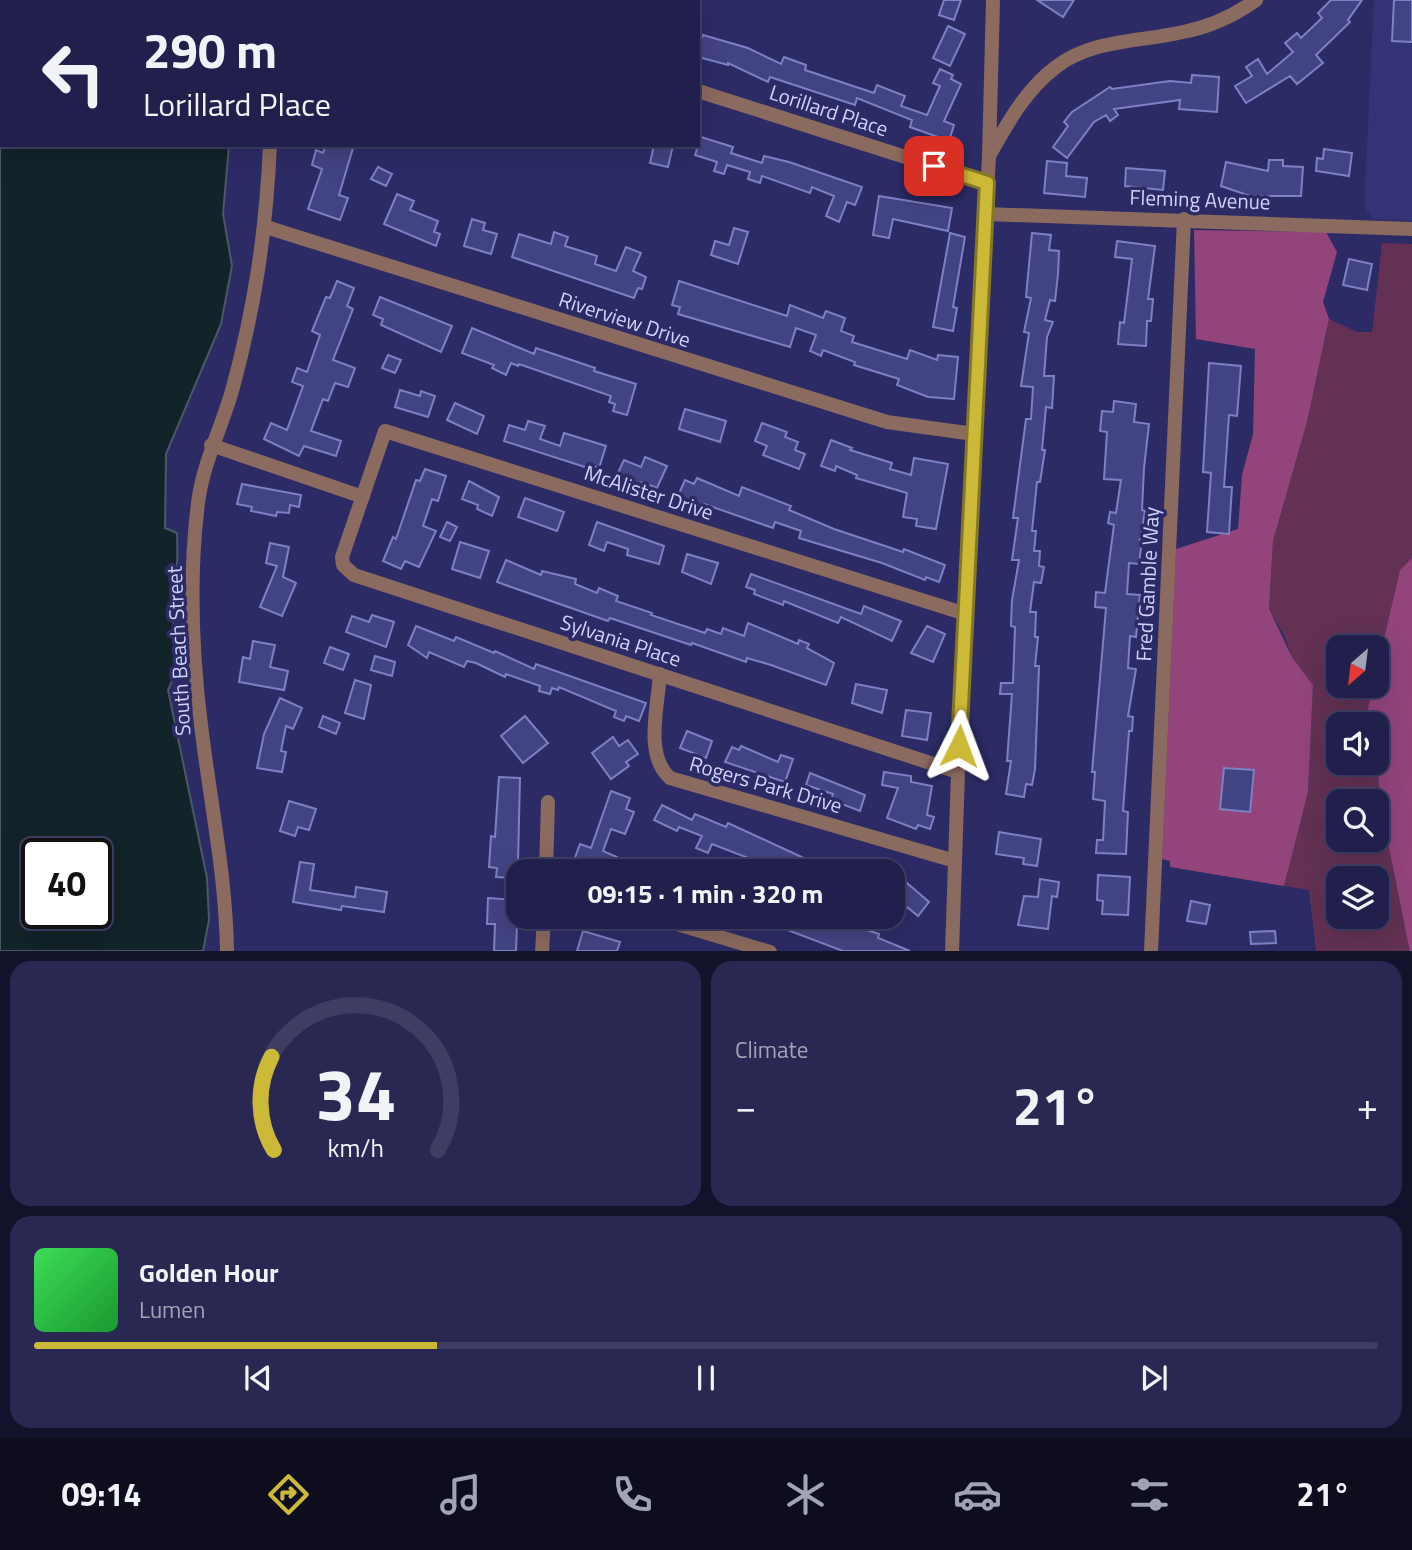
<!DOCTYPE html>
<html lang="en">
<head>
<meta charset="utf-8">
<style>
  body { margin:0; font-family:"Titillium Web",sans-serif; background:#292853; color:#f1f3f6; height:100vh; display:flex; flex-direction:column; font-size:26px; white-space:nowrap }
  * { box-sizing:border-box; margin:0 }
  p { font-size:23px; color:#a2a3b5 }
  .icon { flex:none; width:38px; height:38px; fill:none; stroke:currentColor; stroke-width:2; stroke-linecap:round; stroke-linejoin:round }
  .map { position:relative; height:951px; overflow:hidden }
  .sheet { display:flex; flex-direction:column; gap:10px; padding:10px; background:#12122a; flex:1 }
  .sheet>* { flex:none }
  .banner { position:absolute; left:0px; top:0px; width:700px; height:147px; box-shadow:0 7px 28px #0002,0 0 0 2px #3e3e64; background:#21204c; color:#f1f3f6; overflow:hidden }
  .needle { width:46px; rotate:208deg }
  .buttons { position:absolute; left:1326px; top:635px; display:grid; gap:14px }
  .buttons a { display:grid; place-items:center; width:63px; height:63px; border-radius:14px; background:#21204c; box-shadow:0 7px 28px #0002,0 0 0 2px #3e3e64; font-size:35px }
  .speed { position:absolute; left:21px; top:838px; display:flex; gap:14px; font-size:35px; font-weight:700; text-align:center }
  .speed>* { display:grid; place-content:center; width:91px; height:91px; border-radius:50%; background:#21204c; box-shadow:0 7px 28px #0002,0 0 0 2px #3e3e64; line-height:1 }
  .speed .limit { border:4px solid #111; border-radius:10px; background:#fff; color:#111 }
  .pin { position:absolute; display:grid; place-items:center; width:60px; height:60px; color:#fff; margin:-30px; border-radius:14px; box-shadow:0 4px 10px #0006 }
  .me { position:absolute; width:77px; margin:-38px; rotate:3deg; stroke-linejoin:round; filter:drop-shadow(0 0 5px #0008) }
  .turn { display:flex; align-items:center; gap:24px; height:147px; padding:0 28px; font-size:32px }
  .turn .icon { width:91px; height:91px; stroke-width:2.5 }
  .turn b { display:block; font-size:49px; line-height:60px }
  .big { font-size:52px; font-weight:700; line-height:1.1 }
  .sheet .tile { flex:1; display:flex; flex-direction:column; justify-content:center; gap:10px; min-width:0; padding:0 24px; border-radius:21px; background:#292853 }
  .sheet .dial { align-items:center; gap:0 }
  .dial svg { height:182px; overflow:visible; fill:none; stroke:#3e3e64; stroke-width:7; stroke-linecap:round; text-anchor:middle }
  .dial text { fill:#f1f3f6; stroke:none }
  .song { display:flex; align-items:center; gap:21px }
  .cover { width:84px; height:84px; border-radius:10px; background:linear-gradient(135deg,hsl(130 70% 55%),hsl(130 70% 35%)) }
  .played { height:7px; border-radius:4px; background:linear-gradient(90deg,#cdb938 30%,#3e3e64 30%) }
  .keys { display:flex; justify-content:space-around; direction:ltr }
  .heat { display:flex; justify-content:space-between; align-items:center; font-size:38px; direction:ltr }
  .sheet .tiles { flex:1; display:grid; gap:10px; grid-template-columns:1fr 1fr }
  .tile:last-child { grid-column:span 2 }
  .trip { position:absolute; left:506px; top:859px; width:399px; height:70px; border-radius:21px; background:#21204c; box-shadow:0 7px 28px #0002,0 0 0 2px #3e3e64; font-weight:700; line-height:70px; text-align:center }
  .tab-bar { display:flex; height:112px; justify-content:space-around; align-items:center; background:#0d0d1e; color:#a2a3b5 }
  .tab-bar .icon { width:49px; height:49px }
  .tab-bar .selected { color:#cdb938 }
  .tab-bar b { font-size:32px; color:#f1f3f6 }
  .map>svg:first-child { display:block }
  .built { fill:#343376 }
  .green { fill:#623153; fill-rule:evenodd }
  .forest { fill:#92447b }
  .water { fill:#122329; stroke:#4b5867; stroke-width:2; fill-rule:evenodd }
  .building { fill:#424382; stroke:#7c81c5; stroke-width:2 }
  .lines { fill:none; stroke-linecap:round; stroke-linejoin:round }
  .minor { stroke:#8b6a5f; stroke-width:14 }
  .tertiary { stroke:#8b6a5f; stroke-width:14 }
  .route-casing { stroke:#857824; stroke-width:18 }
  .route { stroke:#cdb938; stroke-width:12 }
  .labels { text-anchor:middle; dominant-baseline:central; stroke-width:7; stroke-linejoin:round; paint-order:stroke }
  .street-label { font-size:21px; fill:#cfd3f8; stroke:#2c2b66 }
</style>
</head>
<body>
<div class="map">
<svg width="1412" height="952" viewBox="0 0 1412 952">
  <rect width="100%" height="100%" fill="#2c2b66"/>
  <!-- built -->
  <path class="built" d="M1374,0H1412V221L1372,219L1364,205Z"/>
  <!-- green -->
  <path class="green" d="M1382,243L1412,244V558L1400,570L1377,668V648H1339V686H1373L1368,708L1370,724H1339V763H1376L1385,829L1410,951H1316L1309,890L1284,886L1308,792L1313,685L1292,657L1284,635L1269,610L1273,541L1307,422L1329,319L1357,332H1372ZM1339,802H1377V840H1339ZM1339,878H1377V917H1339Z"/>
  <!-- forest -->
  <path class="forest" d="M1194,230L1326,232L1337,252L1323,302L1329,319L1307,422L1273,541L1269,609L1292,657L1313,685L1308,792L1284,886L1170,867V861L1162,859L1176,549L1238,529L1242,475L1253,434L1255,349L1196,339Z
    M1412,558V951L1410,952L1385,828L1376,763L1377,724H1370L1368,708L1373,686H1377V668L1400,570Z"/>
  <!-- water -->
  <path class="water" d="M0,0H236L2,2V145H229L223,214L232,266L221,324L166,454L165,528L177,533C178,561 177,587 174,615C171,641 181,666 168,690L207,878L209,920L203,951H0ZM37,854H96V914H37Z"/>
  <!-- building -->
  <path class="building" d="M944,0H961L954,20L939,15Z
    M1037,0H1074L1063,17Z
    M1331,0H1362L1348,20L1350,22L1316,55L1323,63L1297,84L1290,76L1246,103L1235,86L1252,76L1246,67L1258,59L1267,74L1293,52L1285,43L1297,33L1301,38L1322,18L1318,13Z
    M1394,0H1412V42L1392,41Z
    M948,26L965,34L950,66L933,58Z
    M703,35L748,48L781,64L784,57L806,65L805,70L874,93L877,85L905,96L901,106L927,115L940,86L933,83L940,69L953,75L951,79L961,84L944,121L954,125L949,141L910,127L912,120L857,98L855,105L770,77L768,82L728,63V65L698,57V43Z
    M1192,75L1219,77L1217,112L1179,109L1180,100L1114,109L1118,115L1110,121L1106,115L1094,122L1067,158L1053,147L1068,126L1064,122L1072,112L1110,87L1112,89L1170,81L1191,83Z
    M701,137L733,147L731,153L762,163L764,156L789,162L862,187L855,205L847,202L839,222L826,216L834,196L812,187L810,193L762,176L760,183L748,179L750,172L727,165L724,174L714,171L717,162L695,155Z
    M326,145L353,148L339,195L348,198L340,220L308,209L322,169L312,165L316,150L323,153Z
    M654,145H673L668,167L650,163Z
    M1324,149L1352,153L1349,176L1316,171L1317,158L1323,159Z
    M1269,160H1283V166L1303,167L1301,196H1250L1221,186L1226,162L1268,171Z
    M1047,161L1067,163L1066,176L1087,178L1085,197L1044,193Z
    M378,167L392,174L386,186L371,179Z
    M1126,168L1165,171L1163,190L1125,186Z
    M397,194L414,201L410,210L438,221L434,232L440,234L436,246L384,224Z
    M879,196L952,208L948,231L893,219L889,238L873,235Z
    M472,219L485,223L483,230L497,234L491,254L464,246Z
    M734,228L748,232L738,264L711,255L715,241L729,245Z
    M554,232L568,237L565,246L597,256L595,264L616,271L626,247L641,253L633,271L646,277L642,289L638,288L634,298L512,257L519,234L551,244Z
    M950,233L965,237L953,307L957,308L953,331L933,327Z
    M1032,233L1051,235L1049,250L1059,251L1058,274L1055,301L1050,300L1045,320L1053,322L1047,337L1044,376H1054L1052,408L1046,407L1042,450H1045L1040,482H1037L1032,531H1036L1034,551H1040L1039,566L1044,567L1041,583L1034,582L1030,612H1036L1035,637H1038L1035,666H1039L1035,769L1032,785L1026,784L1024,797L1006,794L1011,761H1007L1012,694H1000L1001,683H1013L1015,627L1011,626L1012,600L1019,560H1012L1018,518H1013L1026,419H1031L1033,387L1021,386L1029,333L1024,332L1031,298L1026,297Z
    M1117,241L1155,246L1148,299H1153L1151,321H1147L1146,346L1118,344L1120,322L1124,323L1132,259L1115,257Z
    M1349,259L1372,264L1367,290L1343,285Z
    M337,281L354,288L347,306L353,309L333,360L355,368L348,387L335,383L328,401L323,399L311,431L341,441L336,456L304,446L299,456L264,439L271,423L287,430L303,386L292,382L297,368L307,372L320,335L312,331L326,297L330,298Z
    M679,281L787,316L790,305L823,318L826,311L845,318L841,331L854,336L852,342L907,359L910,350L937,360L938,355L958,357L954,399L928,397L897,385L899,379L854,365L855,362L823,350L821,356L810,351L816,335L796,328L790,347L678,314L680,307L672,305Z
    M380,297L452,326L441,352L381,325L383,319L373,315Z
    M472,328L534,354L536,348L595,368L594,371L636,384L627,415L613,411L615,404L609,402L611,396L519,364L518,366L511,363L506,375L492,368L494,365L462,353Z
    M388,355L401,360L395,373L382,368Z
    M1209,363L1241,366L1237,416L1229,415L1224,487H1232L1229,534L1207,532L1211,473L1203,472Z
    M400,390L420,396L421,391L435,396L428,417L395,407Z
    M1114,401L1136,404L1134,422L1149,424L1144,468L1142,510L1145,511L1140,540H1142L1139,564L1129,563L1127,594L1140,595L1136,637L1130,636L1128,668L1136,669L1128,716L1133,717L1132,731H1129L1123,811L1128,812L1126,854L1096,853L1097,840H1103L1105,801L1093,799L1095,772H1092L1106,608L1095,607L1096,592L1105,593L1114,525L1108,523L1110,512L1116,513L1121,480L1104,479L1107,432L1100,431L1102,411L1113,412Z
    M455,403L484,416L477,434L447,420Z
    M685,409L726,421L720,442L679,429Z
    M528,421L545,426L540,439L560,446L564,433L606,446L599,468L589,465L588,468L504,441L509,425L525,430Z
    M762,423L787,432L785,437L798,442L795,450L805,454L799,469L763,455L767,446L755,441Z
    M831,440L852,448L850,450L892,463L890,469L911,475L914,458L948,464L936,529L916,526L917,519L903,517L907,493L856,478L857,475L836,466L835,471L821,466Z
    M645,457L667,466L657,488L642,482L640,487L616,477L624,460L641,467Z
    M425,469L446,476L438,501L432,499L423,526L436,531L419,567L405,561L401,569L383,561L393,537L396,539L416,480L420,481Z
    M697,478L739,496L742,487L791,506L789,510L834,529L903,552L904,549L945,565L939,582L926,577L925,580L882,563L799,538L801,531L775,522L773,528L704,504L702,509L677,498L685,480L694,484Z
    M469,481L499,497L492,516L477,509L478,505L462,499Z
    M242,484L301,495L299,507L290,505L289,513L277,512L276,516L251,511L252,507L237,504Z
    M525,498L564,512L557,531L518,517Z
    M447,522L457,527L450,541L440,537Z
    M597,522L664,546L659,564L627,555L628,549L607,542L604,551L589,545Z
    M460,542L489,551L480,578L452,569Z
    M270,543L289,547L283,577L296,583L282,616L260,607L277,566L266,563Z
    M687,554L718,563L711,584L682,572Z
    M506,560L541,575L542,571L576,579L575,584L597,593L599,588L618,596L616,601L652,613L651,615L705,633L707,629L721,634L723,628L744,636L748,623L798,644L799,640L809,644L807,648L834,663L826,685L771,665L747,658L746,662L692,643L691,645L610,618L608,621L497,582Z
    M751,574L861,614L864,606L901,621L892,641L841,617L838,623L784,601L783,605L754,594L755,590L746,587Z
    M372,615L394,622L386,647L346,632L352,616L369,622Z
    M416,626L454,641L456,637L494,653L495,651L534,669L536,664L646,703L639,721L626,716L624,721L614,717L616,711L559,687L558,690L552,688L550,694L539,691L540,686L506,674L505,677L476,663L467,661L464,667L429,652L427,658L408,645Z
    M927,626L945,634L933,662L911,653Z
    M253,641L275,645L270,667L288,671L284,690L239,682L243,657L250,659Z
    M330,647L349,654L343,670L324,663Z
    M375,656L395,662L392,676L371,670Z
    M355,680L371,685L364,719L345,713Z
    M856,684L887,690L882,713L852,703Z
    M280,698L302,708L293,729L286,726L281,751L286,752L282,772L257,768L264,734Z
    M906,710L931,713L927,740L902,736Z
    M323,716L340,723L336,734L319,727Z
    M525,716L548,743L523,763L501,736Z
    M687,731L712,741L706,758L680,748Z
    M613,737L619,746L628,740L638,754L626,762L629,766L611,779L592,753Z
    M741,746L778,762L781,755L793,759L785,782L725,762L732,747L739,750Z
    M1224,768L1254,770L1250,812L1220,809Z
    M884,772L911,776V782L932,786L927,815L934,817L930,829L918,825L916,829L887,818L898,788L882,785Z
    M810,773L865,795L860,811L831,800L833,794L806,785Z
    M499,777L520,778L518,862L537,863L536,872H518V878L496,877L497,868L489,867L491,836L495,837Z
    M611,791L630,798L626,809L634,812L625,834L611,829L603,851L617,857L612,872H595L573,863L580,844L591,848Z
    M289,801L316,809L309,830L298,827L295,836L280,831Z
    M662,805L692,820L695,814L726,827L728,823L834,872H771L749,863L751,859L712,844L708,853L696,848L702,836L679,827L677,831L654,820Z
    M999,832L1041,839L1037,866L1023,864L1024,858L996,854Z
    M300,862L314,864L310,890L355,897L356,887L387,892L384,912L342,906L341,910L293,902Z
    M1098,875L1130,877L1128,915L1102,914L1103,901L1097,900Z
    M1040,879L1059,882L1057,897L1052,896L1048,929L1018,925L1024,896L1038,897Z
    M892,882L905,886L907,883L929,902L918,916L907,907L902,913L892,905Z
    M488,898L518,900L516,951H494L495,924H487Z
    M1191,901L1210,905L1206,924L1187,921Z
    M753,917H827L879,934L878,938L910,951H843Z
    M583,931L620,942L617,951H577Z
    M1275,931L1276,943L1251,944L1250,932Z"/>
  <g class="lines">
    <!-- minor -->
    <path class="minor" d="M412,0L418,2
      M295,2V0
      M698,91L987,183
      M989,156L993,0
      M985,214L1412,229
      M266,227L887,422L974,434
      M211,445L363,497
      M660,674C658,706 644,755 670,778L955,861
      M958,772L354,575L343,565L342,557L385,431L966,614
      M546,872L548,802
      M654,917L770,952
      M542,952L544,917
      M1151,952L1184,219"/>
    <!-- tertiary -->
    <path class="tertiary" d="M277,2V0
      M227,952C226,875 210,801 201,725C192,653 189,575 198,503C203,463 221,429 232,391C255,307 266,232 270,145
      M952,952L958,772L989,156C1007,124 1026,89 1056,67C1092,39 1141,42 1183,32C1209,27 1235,15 1256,0"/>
  </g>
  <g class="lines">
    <defs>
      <path id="route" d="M934,166L987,183L959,746"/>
    </defs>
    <!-- route casing -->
    <use href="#route" class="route-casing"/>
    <!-- route -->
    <use href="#route" class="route"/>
  </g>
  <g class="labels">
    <!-- street labels -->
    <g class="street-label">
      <text transform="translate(829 110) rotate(18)">Lorillard Place</text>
      <text transform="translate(1200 199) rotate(2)">Fleming Avenue</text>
      <text transform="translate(625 319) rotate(18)">Riverview Drive</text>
      <text transform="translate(649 492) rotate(18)">McAlister Drive</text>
      <text transform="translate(1147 584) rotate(-87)">Fred Gamble Way</text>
      <text transform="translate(621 640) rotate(18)">Sylvania Place</text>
      <text transform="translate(178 651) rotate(-93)">South Beach Street</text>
      <text transform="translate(766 784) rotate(16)">Rogers Park Drive</text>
    </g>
  </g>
</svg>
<div class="buttons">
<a><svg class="needle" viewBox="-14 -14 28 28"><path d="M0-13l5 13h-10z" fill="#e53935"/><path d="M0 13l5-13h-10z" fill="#a2a3b5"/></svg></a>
<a><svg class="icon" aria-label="sound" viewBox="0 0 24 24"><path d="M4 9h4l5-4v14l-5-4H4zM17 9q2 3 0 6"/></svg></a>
<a><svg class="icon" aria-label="search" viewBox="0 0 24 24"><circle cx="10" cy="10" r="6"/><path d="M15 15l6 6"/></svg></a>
<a><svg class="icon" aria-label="layers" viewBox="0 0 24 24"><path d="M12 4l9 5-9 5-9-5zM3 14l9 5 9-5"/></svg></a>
</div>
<div class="speed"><div class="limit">40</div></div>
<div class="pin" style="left:934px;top:166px;background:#d93025"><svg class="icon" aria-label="arrive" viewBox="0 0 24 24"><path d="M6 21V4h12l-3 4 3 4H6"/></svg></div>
<svg class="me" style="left:959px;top:746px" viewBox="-20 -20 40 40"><path d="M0-17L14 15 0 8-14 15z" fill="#cdb938" stroke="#fff" stroke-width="4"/></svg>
<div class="trip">09:15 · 1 min · 320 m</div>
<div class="banner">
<div class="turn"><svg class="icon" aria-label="left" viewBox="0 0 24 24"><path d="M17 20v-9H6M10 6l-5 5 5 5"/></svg><div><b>290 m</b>Lorillard Place</div></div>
</div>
</div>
<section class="sheet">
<div class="tiles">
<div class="tile dial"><svg viewBox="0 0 100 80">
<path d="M14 69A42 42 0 1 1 86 69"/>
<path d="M14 69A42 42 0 0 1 13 28" stroke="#cdb938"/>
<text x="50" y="56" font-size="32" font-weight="700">34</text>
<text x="50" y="72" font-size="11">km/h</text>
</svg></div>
<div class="tile"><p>Climate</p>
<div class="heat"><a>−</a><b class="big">21°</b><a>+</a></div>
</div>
<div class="tile">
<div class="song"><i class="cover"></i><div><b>Golden Hour</b><p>Lumen</p></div></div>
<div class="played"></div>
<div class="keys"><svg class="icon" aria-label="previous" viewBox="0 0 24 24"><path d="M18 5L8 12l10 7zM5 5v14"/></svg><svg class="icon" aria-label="pause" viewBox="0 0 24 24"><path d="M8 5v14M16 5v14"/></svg><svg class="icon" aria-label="next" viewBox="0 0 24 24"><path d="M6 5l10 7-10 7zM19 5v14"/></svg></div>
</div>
</div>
</section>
<nav class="tab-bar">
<b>09:14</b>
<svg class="icon selected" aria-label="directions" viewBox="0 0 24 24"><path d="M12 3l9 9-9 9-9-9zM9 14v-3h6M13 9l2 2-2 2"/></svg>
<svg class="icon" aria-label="music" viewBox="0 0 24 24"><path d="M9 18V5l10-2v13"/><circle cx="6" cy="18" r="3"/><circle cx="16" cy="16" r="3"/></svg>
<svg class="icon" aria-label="phone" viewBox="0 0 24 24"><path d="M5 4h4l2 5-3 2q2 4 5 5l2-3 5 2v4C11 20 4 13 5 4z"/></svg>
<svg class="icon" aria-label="climate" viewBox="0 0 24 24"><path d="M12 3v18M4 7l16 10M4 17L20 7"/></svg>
<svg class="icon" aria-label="car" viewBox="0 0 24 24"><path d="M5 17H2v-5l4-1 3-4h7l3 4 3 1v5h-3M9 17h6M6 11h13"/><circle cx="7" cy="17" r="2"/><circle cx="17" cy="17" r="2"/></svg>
<svg class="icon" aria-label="filters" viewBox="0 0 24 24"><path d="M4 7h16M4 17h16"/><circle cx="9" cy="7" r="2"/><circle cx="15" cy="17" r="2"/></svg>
<b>21°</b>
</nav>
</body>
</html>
